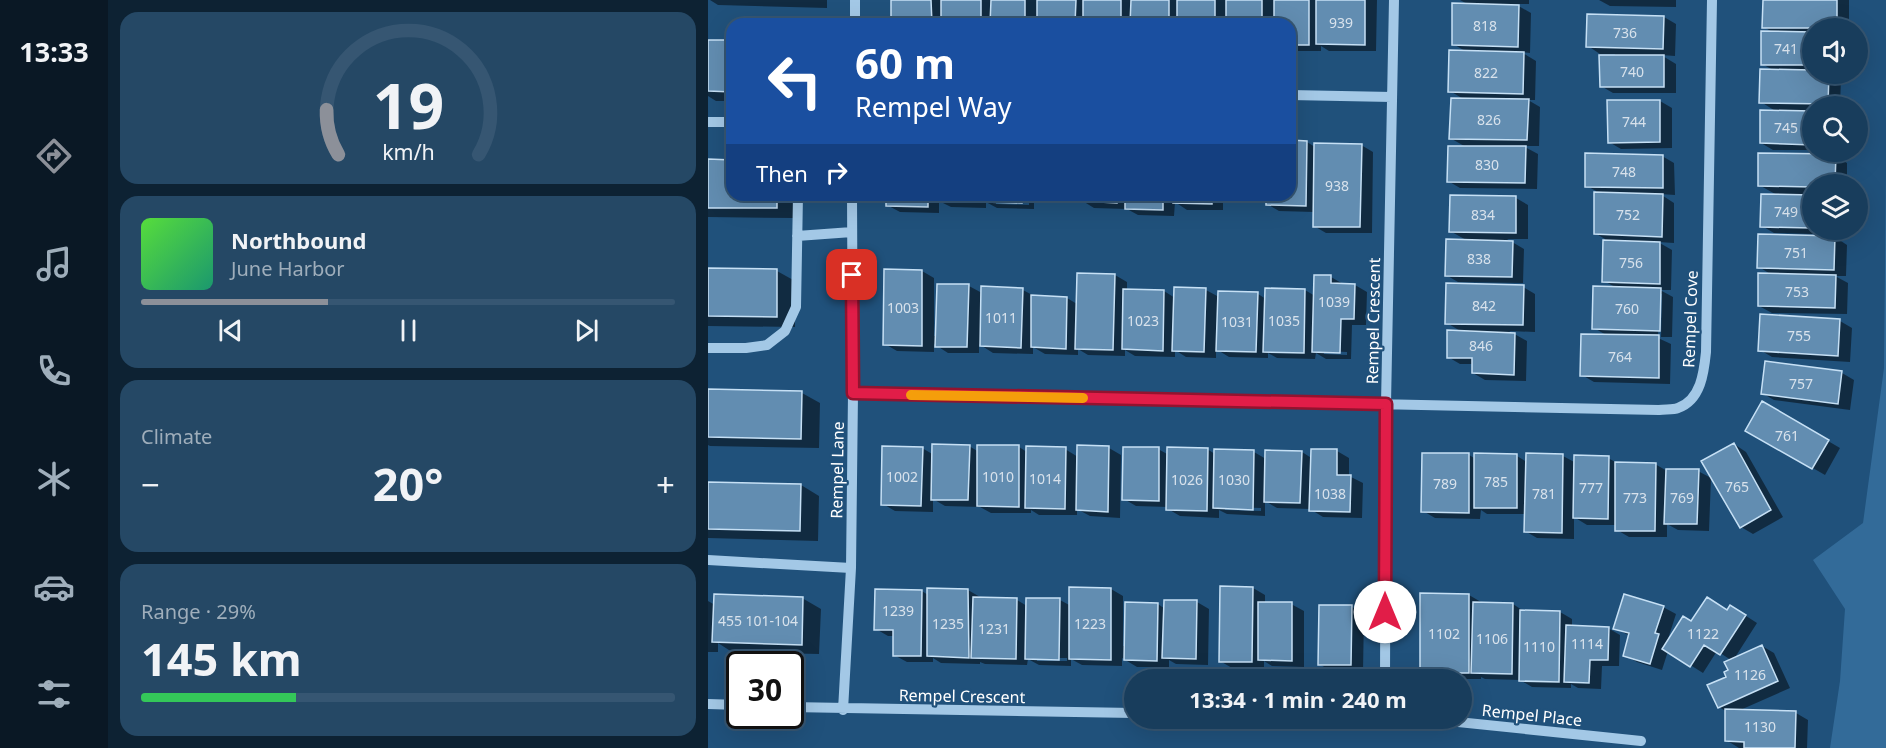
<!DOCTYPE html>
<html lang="en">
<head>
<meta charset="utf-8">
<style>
  body { margin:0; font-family:"Noto Sans",sans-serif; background:#254865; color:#f1f3f6; height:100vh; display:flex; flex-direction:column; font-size:22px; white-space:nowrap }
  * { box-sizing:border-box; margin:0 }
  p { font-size:20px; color:#9faebb }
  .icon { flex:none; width:33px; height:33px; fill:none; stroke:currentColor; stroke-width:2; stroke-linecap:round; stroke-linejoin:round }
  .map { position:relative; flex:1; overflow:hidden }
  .side { display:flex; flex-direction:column; gap:12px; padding:12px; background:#0d2233; width:600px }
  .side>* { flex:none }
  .banner { position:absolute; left:18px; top:18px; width:570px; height:183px; border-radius:18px; box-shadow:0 6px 24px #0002,0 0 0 2px #365672; background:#1a4fa0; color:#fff; overflow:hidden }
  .controls { position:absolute; left:1094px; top:18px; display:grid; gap:12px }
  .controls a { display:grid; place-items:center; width:66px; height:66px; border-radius:50%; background:#183d5c; box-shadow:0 6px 24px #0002,0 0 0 2px #365672; font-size:30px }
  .speed { position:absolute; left:18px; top:651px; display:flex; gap:12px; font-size:30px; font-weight:700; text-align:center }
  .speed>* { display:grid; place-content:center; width:78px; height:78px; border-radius:50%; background:#183d5c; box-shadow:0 6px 24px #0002,0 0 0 2px #365672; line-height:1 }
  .speed .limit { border:3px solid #111; border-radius:9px; background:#fff; color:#111 }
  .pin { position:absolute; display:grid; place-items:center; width:51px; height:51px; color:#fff; margin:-26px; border-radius:12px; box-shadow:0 3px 9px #0006 }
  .me { position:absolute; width:66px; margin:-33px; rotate:0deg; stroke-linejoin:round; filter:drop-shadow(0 0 4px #0008) }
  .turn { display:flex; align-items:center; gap:21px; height:126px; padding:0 30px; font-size:27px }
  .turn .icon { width:78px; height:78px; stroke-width:2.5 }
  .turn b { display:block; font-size:42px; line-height:51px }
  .then { display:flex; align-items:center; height:57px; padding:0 30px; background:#0003; gap:12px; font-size:22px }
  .big { font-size:45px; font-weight:700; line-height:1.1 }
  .side .card { flex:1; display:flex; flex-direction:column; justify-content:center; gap:9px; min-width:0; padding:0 21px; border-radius:18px; background:#254865 }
  .side .dial { align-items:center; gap:0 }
  .dial svg { height:156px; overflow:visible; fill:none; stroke:#365672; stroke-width:7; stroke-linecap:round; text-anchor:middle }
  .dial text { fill:#f1f3f6; stroke:none }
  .song { display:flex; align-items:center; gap:18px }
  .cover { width:72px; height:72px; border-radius:9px; background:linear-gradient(135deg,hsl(110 70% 55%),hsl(160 70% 35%)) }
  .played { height:6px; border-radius:3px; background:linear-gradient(90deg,#8c9099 35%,#365672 35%) }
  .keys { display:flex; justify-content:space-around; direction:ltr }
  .heat { display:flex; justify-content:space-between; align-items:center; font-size:33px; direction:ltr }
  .charge { height:9px; border-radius:4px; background:linear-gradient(90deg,#34c759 29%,#365672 0) }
  .trip { position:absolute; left:416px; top:669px; width:348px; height:60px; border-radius:30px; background:#183d5c; box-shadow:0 6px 24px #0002,0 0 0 2px #365672; font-weight:700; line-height:60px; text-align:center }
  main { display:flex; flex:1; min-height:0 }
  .menu { display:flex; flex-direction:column; width:108px; justify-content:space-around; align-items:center; background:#0a1825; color:#9faebb }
  .menu .icon { width:42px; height:42px }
  .menu .current { color:#8c9099 }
  .menu b { font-size:27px; color:#f1f3f6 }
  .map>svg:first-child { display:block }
  .green { fill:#336b99 }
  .shadow { fill:#0007; fill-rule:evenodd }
  .building { fill:#628db1; stroke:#c6e0f5; stroke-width:1.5 }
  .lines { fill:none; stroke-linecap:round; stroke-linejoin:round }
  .minor { stroke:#a3c8e6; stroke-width:10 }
  .route-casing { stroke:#92132f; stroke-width:15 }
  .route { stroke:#e11d48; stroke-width:10 }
  .slow { stroke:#f59e0b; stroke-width:10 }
  .labels { text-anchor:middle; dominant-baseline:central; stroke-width:4.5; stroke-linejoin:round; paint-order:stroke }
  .number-label { font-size:14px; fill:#d8e2ec }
  .street-label { font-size:16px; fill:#fff; stroke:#20517b }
</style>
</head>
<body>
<main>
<nav class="menu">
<b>13:33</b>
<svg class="icon current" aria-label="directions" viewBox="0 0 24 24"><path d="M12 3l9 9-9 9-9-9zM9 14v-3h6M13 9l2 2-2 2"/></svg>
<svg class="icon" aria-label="music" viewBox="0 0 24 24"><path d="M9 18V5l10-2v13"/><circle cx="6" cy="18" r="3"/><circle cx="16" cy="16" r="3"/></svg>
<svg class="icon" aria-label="phone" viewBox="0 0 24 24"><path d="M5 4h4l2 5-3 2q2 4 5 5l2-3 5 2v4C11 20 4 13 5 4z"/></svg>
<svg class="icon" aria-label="climate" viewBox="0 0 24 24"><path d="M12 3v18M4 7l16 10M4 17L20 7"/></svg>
<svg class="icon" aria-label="car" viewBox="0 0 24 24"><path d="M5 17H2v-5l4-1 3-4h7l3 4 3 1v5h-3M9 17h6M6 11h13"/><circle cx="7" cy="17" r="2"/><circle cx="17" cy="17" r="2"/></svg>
<svg class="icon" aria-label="filters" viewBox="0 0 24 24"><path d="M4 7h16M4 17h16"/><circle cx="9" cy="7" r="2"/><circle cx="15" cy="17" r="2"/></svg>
</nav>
<section class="side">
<div class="card dial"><svg viewBox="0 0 100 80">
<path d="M14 69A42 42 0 1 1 86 69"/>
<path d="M14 69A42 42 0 0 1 8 46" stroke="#8c9099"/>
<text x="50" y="56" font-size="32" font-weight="700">19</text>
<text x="50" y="72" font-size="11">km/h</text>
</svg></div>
<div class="card">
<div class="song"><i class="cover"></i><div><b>Northbound</b><p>June Harbor</p></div></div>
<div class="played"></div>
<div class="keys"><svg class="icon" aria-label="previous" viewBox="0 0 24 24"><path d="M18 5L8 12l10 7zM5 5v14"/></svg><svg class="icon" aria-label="pause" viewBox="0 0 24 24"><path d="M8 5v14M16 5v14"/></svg><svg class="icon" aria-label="next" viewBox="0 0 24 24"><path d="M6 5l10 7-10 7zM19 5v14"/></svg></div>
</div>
<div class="card"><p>Climate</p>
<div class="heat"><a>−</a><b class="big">20°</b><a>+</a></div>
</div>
<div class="card"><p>Range · 29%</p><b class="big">145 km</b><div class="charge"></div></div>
</section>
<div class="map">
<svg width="1178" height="748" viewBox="0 0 1178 748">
  <rect width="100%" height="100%" fill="#20517b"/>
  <!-- green -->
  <path class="green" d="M1178,169V748H1122L1132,681L1137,609L1105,560L1155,523L1176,368Z"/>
  <!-- shadow -->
  <path class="shadow" d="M2,0H119V8L10,5Z
    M184,0H669L668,51H621L613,46V51H582V24H185Z
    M752,0H821V4H807L823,13L822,53L813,52L828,61L827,100H820L832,107L831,146H815L830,154L829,189L752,188L740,181L758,147L742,138L757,100L742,91L759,52L745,44L761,5Z
    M891,0H968V7L902,6Z
    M1056,0H1141V28H1104V74H1124L1133,79L1132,106H1104V150H1065L1053,143L1069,112L1053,102L1067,71L1054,64L1066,33L1056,27Z
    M880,16L956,17L968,24L967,56L953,55L968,64V93H905L893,86L907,54H892L880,46Z
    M0,41L24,42V101H8L0,96Z
    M952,101L964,108V148L913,149L901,142Z
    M582,142H599L607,147L653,145L665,152L664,233H618L606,226V212L571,211L559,204V201L526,200L516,195H582Z
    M954,156L966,163L967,195L952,194L966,203V243L950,242L964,250L963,290H952L965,297L964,337H953L954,294H951L950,338L963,344L962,384L886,382L874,375L900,336L886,328L909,288L896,281L897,239L887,233L888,191L879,186Z
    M1127,156L1139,163V184H1104V230H1141V235L1066,233L1054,226L1069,195L1051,185Z
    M0,161H24V195H87L86,218L0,217Z
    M179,195H326V209L289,208L278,202V208L243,207L231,201V213L192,212L179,205ZM288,201L321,202V205L288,204Z
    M329,195H515V210H479L467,202L466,216L430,215L419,209L386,208L373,200L336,199Z
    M743,197L808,198L820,205V239H799L816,249L815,283L750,282L738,275L760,241L742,231Z
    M1127,237L1139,245L1138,276H1127L1140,283L1139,314L1064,313L1051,306L1064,275L1051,267Z
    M0,270L69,271L87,281V327L0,326Z
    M214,271L226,278V336H228L230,286H261L274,293L315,290L328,297L359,298L369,304L370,274L407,275L419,282V290L456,291L467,298L498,290L511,297L550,294L558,299L559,289L597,290L607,296L623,277L635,284L647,285L659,292L658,325H644L643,359H618L608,353L607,359L569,358L560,353V358L521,357L508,349V358L478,357L467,350V357L427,356L417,350V356L380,355L370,349V355L337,354L325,347V354L285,353L271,344V353H240L226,344V352L189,351L177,344ZM616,351L639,352V355L616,354Z
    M815,287L827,294V332L801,331L819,341L818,381L777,380L765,373V364H752L740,357L754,332L739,323Z
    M1132,321L1144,328L1142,362L1064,357L1052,350Z
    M1058,363L1134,373L1146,380L1142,410L1066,400L1054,393Z
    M0,390L94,393L112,403L111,448L2,446L0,445Z
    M1055,403L1132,448L1117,475L1039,430Z
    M1026,444L1038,452L1075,517L1045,534L1033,527Z
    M261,446L271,452L311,447L319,452L357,449L370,457L401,448L413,455L412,518L382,516L369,509V515H331L323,510V513H283L272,507L237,506L225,499V512L187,511L175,504L214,448L226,455Z
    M450,449L461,455L499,449L507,454L546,452L558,459L594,452L605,459L629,451L641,458V476L655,483L654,518L615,517L602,509L569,508L557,501V516L519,514L511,510V518L472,516L460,509V507L428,506L416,499ZM517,507L553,508V511L517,510Z
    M819,454L855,456L868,463L900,458L911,464H947L959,471H990L1003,478L1001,531L970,530L959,524V537H921L909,530V525H879L866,517V539L829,538L817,531L818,514H779L773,510L772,519L727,518L715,511L761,455L768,459L809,456L819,462Z
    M0,483L93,485L111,496L110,541L0,538Z
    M545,588L557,595V603L583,604L596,611V667L564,666L556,661V669L524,668L512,661Z
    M403,589L415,596V646H417L450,604L457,609L489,602L501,609L500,665L468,664L461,660V667H429L414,658V666L374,665L363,659V666L331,665L320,659L319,665L277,664L272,662V664L233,663L225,658V662H199L186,655L187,636H180L168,629V591H214L220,595L260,590L272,597L309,600L319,606L320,599L352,600L363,606ZM329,658H359V661H329Z
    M761,595L773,602L805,604L817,612H852L864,619V627L900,628L912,635L911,666H894L893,689L870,688L863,684V688L824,687L812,680L777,679L773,677V679H725L713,672Z
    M94,598L113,609L111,654L24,652L10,643V652H0V601L7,605Z
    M644,607L656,614L655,671H623L611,664Z
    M955,607L968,614L959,642L984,623L1020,612L1035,614L1049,623L1026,659L1054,646L1066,653L1082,688L1030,711L1088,713L1100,720L1099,748H1031L1018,740L1019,712L1011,707L1020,677L1023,660L1009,651L995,673L960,651L954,670L929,662L916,655L922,636L907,628Z"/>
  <!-- building -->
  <path class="building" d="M183,0H223L224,24H183Z
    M233,0H273V24H233Z
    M283,0H317V24H282Z
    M329,0H368L367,24H329Z
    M375,0H413V24H375Z
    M423,0H461V24H422Z
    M469,0H507V24H469Z
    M518,0H554V24H518Z
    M566,0H601V45H582V24H566Z
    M608,0H657V45L608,44Z
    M1055,0H1129V28H1054Z
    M744,3L811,5L810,47L744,45Z
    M879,14L956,16L955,49L878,47Z
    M1053,31L1104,32V65H1053Z
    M0,40H24V92L0,91Z
    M741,50L816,52L815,94L740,92Z
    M891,55H956V87H892Z
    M1052,69L1104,70V74H1121L1120,104L1051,103Z
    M743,98L821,99L819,140L741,139Z
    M899,100H952V142L900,143Z
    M1052,110L1104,111V145L1052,143Z
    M582,140L599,141L598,206L558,205V195H582Z
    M606,143L654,144L652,227H605Z
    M740,146H818L817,183L739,182Z
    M877,153L955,155V188L877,187Z
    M1050,153L1128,154L1127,184H1104V187L1050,186Z
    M0,159L24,160V195H69V208H0Z
    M886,192L955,194L954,237L886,234Z
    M1053,194L1104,195V228L1052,227Z
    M178,195H220V207L178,206Z
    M230,195H267V202L230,201Z
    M276,195H314V203L276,202Z
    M373,195H409V203L373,201Z
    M417,195H455V210L417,209Z
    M466,195H504V204L465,203Z
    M742,195L808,196V233L741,232Z
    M1050,234L1127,236L1126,270L1049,268Z
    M738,239L805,241L804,277L737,276Z
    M895,240L952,242V284L894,282Z
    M0,268L69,269V317L0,316Z
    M176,269L214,270V346L175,345Z
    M369,273L407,274L405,350L367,349Z
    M1050,273L1128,275L1127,308L1050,306Z
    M606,275H623V283L647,284L646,319H633L632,353L604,352Z
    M738,283L816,285L815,325L737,324Z
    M229,284H261L259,347H227Z
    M273,286L315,288L313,348L272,346Z
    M885,286L953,288L952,331L884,329Z
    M466,287L498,288L496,352L464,351Z
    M557,288L597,289L596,353L555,352Z
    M415,289L456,290L455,351L414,349Z
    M510,291L550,292L548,352L508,351Z
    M323,295L359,297L358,349L323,347Z
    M1052,314L1132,319L1130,356L1050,351Z
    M739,330L807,333L806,375L764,373V358H739Z
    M873,334L951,335V378L872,376Z
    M1057,361L1134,371L1130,404L1053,394Z
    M0,389L94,391L93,439L0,437Z
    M1054,401L1121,440L1104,469L1037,431Z
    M1026,443L1063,510L1032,528L993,461Z
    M224,444L262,445L260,500H223Z
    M269,445H311V507L269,506Z
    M369,445L401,446L400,512L368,510Z
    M174,446L215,447L213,506L173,505Z
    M318,446L358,447L357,509L317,508Z
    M415,447H451V501L414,500Z
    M459,447L500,448L499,511L458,510Z
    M506,449L546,450L545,510L505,508Z
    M603,449H629V475H643L642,512L601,511Z
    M557,450L594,451L592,503L556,502Z
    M714,453H761V513L713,512Z
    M766,453L809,454V508H766Z
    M818,453L855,454L854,533L816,532Z
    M866,455L901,456L900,519L865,518Z
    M907,462L948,463L947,531H907Z
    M958,469H991L989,524H956Z
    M0,482L93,484L92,531L0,529Z
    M512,586L545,587L544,662H511Z
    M361,587L403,588V660L361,659Z
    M219,588L260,589L261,658L219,656Z
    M167,589L214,590L213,656H185V630H166Z
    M712,593L761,594V673H712Z
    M6,594L95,597L94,645L4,642Z
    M916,594L956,606L947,633L951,634L942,664L915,656L921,633L905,629Z
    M265,597L309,598L308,659L263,658Z
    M999,597L1019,610L1022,605L1038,615L1012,655L996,645L982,667L954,649L975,616L983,621Z
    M318,598H352L351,660L317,659Z
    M456,600H489L488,659L454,658Z
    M417,602L450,603L449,661L416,660Z
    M550,602H584V661L550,660Z
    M765,602L805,603L804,674L763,673Z
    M611,605H644L643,665H610Z
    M812,610L852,611L851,682L811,681Z
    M858,625L901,627L900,660H882L881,683L856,682Z
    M1054,645L1070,681L1010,708L999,685L1018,677L1016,672L1020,670L1016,662Z
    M1017,709L1088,711L1087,748H1036V742L1017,741Z"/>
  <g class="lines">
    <!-- minor -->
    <path class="minor" d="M147,24V0
      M582,95L684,97
      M0,122H24
      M89,236L144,232
      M0,348H38L59,345L77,331L88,307L90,195
      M145,393L951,410C957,409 965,410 970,408C993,400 996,372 998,352L1004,0
      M0,560L143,568
      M677,680L678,404L686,0
      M0,704L32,705
      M82,707L426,713
      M135,710L143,568L145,393L144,195
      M711,718L933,741"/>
  </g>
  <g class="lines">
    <defs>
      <path id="route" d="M144,275L145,393L678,404L677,612"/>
    </defs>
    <!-- route casing -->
    <use href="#route" class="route-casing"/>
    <!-- route -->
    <use href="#route" class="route"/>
    <!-- slow -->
    <path class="slow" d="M203,395L375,398"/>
  </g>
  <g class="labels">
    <!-- number labels -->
    <g class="number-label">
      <text x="633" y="22">939</text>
      <text x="777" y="25">818</text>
      <text x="917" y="32">736</text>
      <text x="1078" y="48">741</text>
      <text x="924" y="71">740</text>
      <text x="778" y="72">822</text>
      <text x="781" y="119">826</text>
      <text x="926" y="121">744</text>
      <text x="1078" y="127">745</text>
      <text x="779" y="164">830</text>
      <text x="916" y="171">748</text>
      <text x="629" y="185">938</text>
      <text x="1078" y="211">749</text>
      <text x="775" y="214">834</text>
      <text x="920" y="214">752</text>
      <text x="1088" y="252">751</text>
      <text x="771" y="258">838</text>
      <text x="923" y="262">756</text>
      <text x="1089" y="291">753</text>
      <text x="626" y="301">1039</text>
      <text x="776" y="305">842</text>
      <text x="195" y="307">1003</text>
      <text x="919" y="308">760</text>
      <text x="293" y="317">1011</text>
      <text x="435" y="320">1023</text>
      <text x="576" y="320">1035</text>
      <text x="529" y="321">1031</text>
      <text x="1091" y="335">755</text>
      <text x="773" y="345">846</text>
      <text x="912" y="356">764</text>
      <text x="1093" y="383">757</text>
      <text x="1079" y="435">761</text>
      <text x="194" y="476">1002</text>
      <text x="290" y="476">1010</text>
      <text x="337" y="478">1014</text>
      <text x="479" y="479">1026</text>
      <text x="526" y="479">1030</text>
      <text x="788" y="481">785</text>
      <text x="737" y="483">789</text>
      <text x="1029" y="486">765</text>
      <text x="883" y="487">777</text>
      <text x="622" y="493">1038</text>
      <text x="836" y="493">781</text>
      <text x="927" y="497">773</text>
      <text x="974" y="497">769</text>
      <text x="190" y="610">1239</text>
      <text x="50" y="620">455 101-104</text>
      <text x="240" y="623">1235</text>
      <text x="382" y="623">1223</text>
      <text x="286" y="628">1231</text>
      <text x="736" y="633">1102</text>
      <text x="995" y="633">1122</text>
      <text x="784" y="638">1106</text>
      <text x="879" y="643">1114</text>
      <text x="831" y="646">1110</text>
      <text x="1042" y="674">1126</text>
      <text x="1052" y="726">1130</text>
    </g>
    <!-- street labels -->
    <g class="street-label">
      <text transform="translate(982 319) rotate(-88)">Rempel Cove</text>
      <text transform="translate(665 321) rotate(-89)">Rempel Crescent</text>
      <text transform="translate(129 470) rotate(-89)">Rempel Lane</text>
      <text transform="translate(254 696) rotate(1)">Rempel Crescent</text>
      <text transform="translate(824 715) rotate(6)">Rempel Place</text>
    </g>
  </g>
</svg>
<div class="controls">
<a><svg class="icon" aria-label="sound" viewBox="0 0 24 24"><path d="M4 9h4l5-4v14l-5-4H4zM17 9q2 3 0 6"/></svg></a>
<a><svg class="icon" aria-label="search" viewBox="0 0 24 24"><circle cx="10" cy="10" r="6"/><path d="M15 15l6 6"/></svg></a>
<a><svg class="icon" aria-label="layers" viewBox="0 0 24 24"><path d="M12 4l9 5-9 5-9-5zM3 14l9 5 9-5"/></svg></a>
</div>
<div class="speed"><div class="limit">30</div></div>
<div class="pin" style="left:144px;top:275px;background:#d93025"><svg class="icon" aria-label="arrive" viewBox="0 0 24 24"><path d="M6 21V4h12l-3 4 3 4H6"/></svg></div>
<svg class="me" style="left:677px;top:612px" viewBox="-20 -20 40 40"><circle r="19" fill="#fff"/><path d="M0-13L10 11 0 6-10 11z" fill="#e11d48"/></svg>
<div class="trip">13:34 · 1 min · 240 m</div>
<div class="banner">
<div class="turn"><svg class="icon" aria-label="left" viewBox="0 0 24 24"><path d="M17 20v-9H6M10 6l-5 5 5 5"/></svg><div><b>60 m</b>Rempel Way</div></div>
<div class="then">Then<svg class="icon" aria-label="right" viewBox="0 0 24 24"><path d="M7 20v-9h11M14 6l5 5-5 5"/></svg></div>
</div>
</div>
</main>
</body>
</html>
